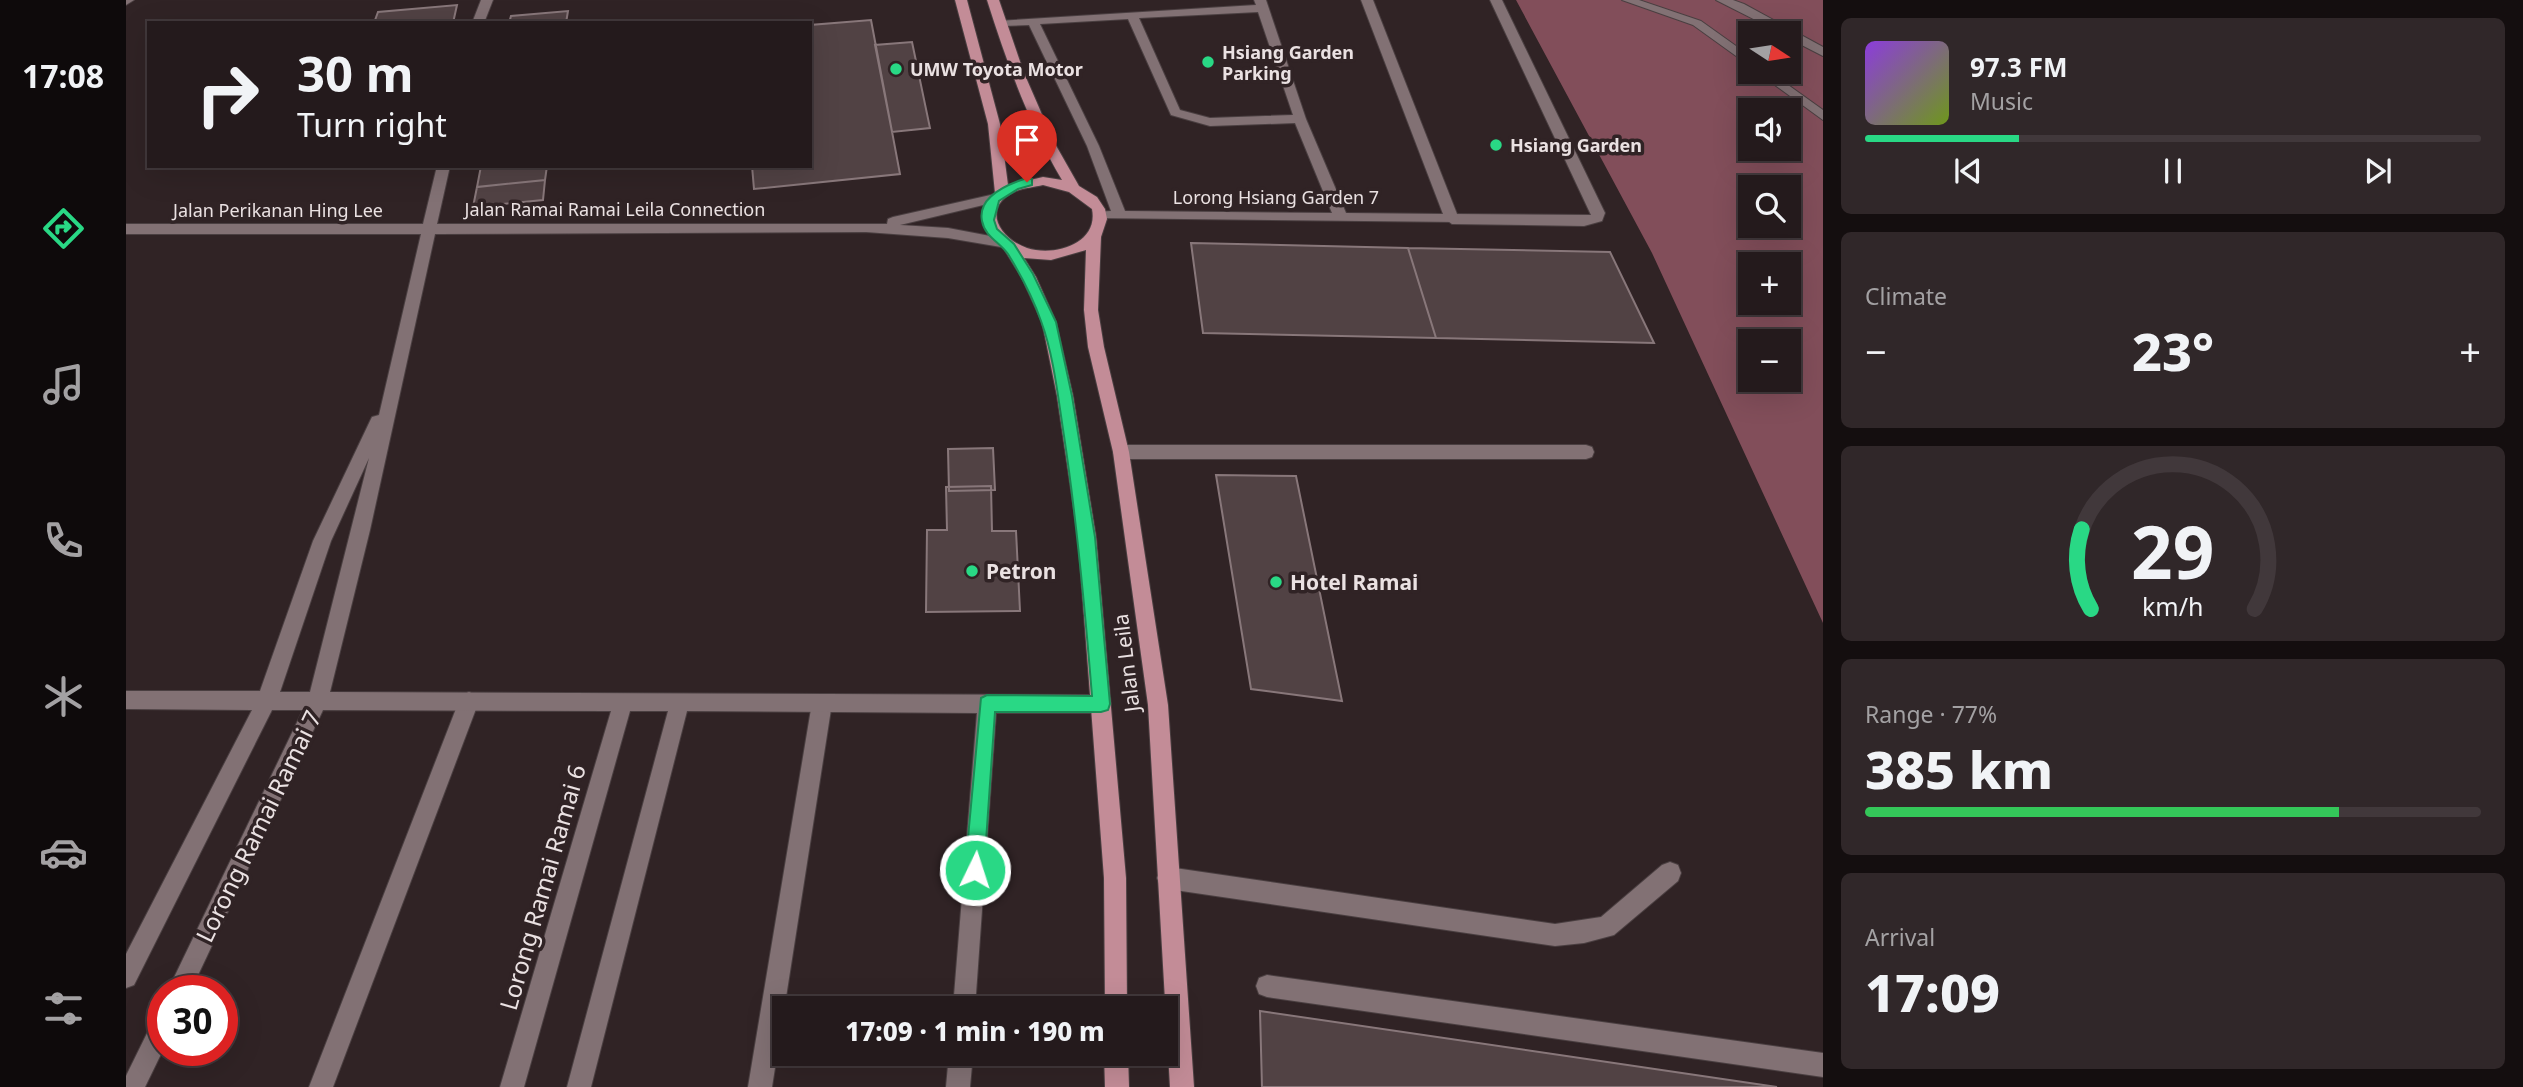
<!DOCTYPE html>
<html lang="en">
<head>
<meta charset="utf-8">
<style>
  body { margin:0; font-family:"Noto Sans",sans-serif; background:#302729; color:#f1f3f6; height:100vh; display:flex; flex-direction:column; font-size:26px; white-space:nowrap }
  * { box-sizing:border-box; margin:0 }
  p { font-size:23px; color:#a3a1a3 }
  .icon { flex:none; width:38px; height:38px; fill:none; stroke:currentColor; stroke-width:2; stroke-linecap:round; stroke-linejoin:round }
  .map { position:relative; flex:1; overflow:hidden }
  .drawer { display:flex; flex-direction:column; gap:18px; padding:18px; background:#140e0f; width:700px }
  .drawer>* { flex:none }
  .hud { position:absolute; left:21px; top:21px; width:665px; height:147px; border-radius:0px; box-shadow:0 7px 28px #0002,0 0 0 2px #41383b; background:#241a1c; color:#f1f3f6; overflow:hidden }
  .needle { width:46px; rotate:102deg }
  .buttons { position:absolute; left:1612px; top:21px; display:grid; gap:14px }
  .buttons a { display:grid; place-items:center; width:63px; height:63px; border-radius:0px; background:#241a1c; box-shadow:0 7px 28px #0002,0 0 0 2px #41383b; font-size:35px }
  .speed { position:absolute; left:21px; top:975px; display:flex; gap:14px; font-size:35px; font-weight:700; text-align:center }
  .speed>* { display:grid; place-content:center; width:91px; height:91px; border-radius:50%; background:#241a1c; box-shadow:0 7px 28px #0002,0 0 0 2px #41383b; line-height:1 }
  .speed .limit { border:10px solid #d22; background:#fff; color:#111 }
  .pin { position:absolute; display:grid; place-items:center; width:60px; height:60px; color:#fff; margin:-72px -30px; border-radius:50% 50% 50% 0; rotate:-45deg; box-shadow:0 0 7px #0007 }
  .pin .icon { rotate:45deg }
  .me { position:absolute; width:77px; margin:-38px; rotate:4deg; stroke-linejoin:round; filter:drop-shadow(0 0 5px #0008) }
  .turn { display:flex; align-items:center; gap:24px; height:147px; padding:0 35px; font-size:32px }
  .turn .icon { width:91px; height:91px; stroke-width:2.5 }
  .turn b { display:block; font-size:49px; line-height:60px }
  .big { font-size:52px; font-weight:800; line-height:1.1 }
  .drawer .tile { flex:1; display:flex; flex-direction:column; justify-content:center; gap:10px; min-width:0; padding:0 24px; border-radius:10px; background:#302729 }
  .drawer .dial { align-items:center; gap:0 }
  .dial svg { height:182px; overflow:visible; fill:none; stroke:#41383b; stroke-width:7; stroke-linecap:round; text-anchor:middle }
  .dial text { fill:#f1f3f6; stroke:none }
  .song { display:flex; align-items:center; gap:21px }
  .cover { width:84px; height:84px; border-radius:10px; background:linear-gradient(135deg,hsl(270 70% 55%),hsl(80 70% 35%)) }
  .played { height:7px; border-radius:4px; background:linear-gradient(90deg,#29d885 25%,#41383b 25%) }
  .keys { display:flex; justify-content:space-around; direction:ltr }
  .heat { display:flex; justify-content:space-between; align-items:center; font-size:38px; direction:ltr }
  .charge { height:10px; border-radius:5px; background:linear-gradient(90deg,#34c759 77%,#41383b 0) }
  .trip { position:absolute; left:646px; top:996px; width:406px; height:70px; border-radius:0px; background:#241a1c; box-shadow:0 7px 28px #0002,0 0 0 2px #41383b; font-weight:800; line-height:70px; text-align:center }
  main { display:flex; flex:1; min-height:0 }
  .tab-bar { display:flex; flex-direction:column; width:126px; justify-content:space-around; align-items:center; background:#0e0a0b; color:#a3a1a3 }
  .tab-bar .icon { width:49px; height:49px }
  .tab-bar .active { color:#29d885 }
  .tab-bar b { font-size:32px; color:#f1f3f6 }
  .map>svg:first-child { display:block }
  .forest { fill:#824e5a; fill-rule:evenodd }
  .building { fill:#514244; stroke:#88777a; stroke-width:2 }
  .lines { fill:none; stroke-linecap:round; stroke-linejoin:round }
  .service-casing { stroke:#4a3f41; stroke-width:2 }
  .minor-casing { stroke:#4a3f41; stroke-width:2 }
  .primary-casing { stroke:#4a3f41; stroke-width:2 }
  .service { fill:#827174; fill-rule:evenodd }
  .minor { fill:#827174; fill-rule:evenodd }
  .primary { fill:#c38c97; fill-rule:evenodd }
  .route { fill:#29d885; stroke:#1b8c56; stroke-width:2 }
  .poi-dot { fill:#29d885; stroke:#302325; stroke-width:2.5 }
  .labels { text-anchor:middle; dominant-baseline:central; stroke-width:7; stroke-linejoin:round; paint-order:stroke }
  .far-poi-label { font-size:18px; font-weight:bold; fill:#eae1e2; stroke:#302325; text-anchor:start }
  .far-street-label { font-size:18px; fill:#eae1e2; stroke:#302325 }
  .poi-label { font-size:21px; font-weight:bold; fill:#eae1e2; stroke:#302325; text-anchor:start }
  .street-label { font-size:21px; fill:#eae1e2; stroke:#302325 }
  .near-street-label { font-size:24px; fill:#eae1e2; stroke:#302325 }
</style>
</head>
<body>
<main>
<nav class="tab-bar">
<b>17:08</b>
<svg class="icon active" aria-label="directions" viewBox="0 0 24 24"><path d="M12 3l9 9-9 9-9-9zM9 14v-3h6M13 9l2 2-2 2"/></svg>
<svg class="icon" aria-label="music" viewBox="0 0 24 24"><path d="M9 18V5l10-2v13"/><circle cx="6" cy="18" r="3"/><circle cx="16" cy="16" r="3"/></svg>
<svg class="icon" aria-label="phone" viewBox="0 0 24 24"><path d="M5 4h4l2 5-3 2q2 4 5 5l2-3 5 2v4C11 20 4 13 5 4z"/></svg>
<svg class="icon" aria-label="climate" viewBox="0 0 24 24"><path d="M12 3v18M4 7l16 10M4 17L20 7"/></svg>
<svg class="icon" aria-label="car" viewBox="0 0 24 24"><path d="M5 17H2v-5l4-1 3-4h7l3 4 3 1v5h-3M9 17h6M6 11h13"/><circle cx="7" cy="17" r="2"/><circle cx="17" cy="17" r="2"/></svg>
<svg class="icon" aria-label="filters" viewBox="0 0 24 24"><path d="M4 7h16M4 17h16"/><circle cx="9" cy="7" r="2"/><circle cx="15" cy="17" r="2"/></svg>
</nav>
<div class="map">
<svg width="1697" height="1087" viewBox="0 0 1697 1087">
  <rect width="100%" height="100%" fill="#302325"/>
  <!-- forest -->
  <path class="forest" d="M1390,0H1697V623L1526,253ZM1624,33H1662V72H1624ZM1624,110H1662V149H1624ZM1624,187H1662V226H1624ZM1624,264H1662V303H1624ZM1624,341H1662V380H1624Z"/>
  <!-- building -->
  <path class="building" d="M331,5L327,23H248L252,12Z
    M442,11L440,23H383L385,16Z
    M745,20L774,174L628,189L626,166H684V25Z
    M786,42L804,128L766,132L749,45Z
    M355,166H421L419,180L351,187Z
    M419,180L417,200L347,207L351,187Z
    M1065,243L1282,248L1310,338L1077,333Z
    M1282,248L1484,252L1528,343L1310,338Z
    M867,448L869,490L823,491L822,449Z
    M1090,475L1170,476L1216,701L1125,689Z
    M865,486L866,531H890L894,611L800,612L801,530H821L820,487Z
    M1134,1011L1651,1087H1136Z"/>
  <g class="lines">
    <defs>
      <path id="service" d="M0,0H8L0,5Z
        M1364,0H1376L1479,213L1476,221L1458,226L1326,224L1319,219L1326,214L1465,215Z
        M1496,0H1513L1575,21L1624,56V66L1567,25Z
        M1590,0H1607L1618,4L1697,47V56L1662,38V33H1655Z
        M1631,72H1644L1697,110V120Z
        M995,445H1460L1466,447L1468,452L1466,457L1460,459H995L989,457L987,452L989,447Z
        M343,692L350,695L353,701L207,1087H183L333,701L336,695Z
        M696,694L703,697L706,703L646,1087H622L686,703L689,697Z
        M1544,862L1552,865L1555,873L1552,881L1488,935L1458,943L1429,946L1042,889L1034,886L1031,878L1034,870L1042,867L1429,924L1475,917L1536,865Z
        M1141,975L1697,1053V1077L1141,997L1133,994L1130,986L1133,978Z"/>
      <path id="minor" d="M355,0H367L358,23H346Z
        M1128,0H1140L1180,119L1220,213L1317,214L1235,0H1247L1333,219L1331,222L969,218V212L985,211L961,146L903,25L875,26L871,25V21L1130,5ZM1132,12L1167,115L1084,118L1054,110L1013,18ZM1002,19L1045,115L1084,126L1169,123L1206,213L999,211L973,146L914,24Z
        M311,166H324L311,224H761L762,219L767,217L869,194L874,195V201L774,225L822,228L880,239L882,242L875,247L822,238L740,232L309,234L244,530L204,692L975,695L982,698L985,704L982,710L975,713H870L849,1008H827L851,713L561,711L465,1087H441L542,711H504L398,1087H374L485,711L197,710L65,990H42L177,710H146L8,985L0,988V954L126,710L0,709V691H134L187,541L244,421L246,417L253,415L295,234H0V224H297ZM243,458L184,692H154L205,541Z
        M37,1014V1050L19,1087H0V1076L29,1017Z
        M823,1054H847L844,1087H820Z"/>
      <path id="primary" d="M829,0H841L874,124L882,185L917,177L936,180C903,124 881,63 861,0H873L898,73L928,142L953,186L971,197L979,209L981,219L975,237L972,310L978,347L1003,452L1042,705L1068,1087H1044L1022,705L987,452L962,347L958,310L960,250L925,260L898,258L910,277L930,322L947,396L970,537L1000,878L1001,1008H979L978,878L952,537L931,396L916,322L896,278L878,249L863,234L856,215L861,200L869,193L862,124ZM917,185L943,192L966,209C973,244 928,257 901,248C872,238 855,206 890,191C898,188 909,187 917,185Z
        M978,1054H1002L1003,1087H979Z"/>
    </defs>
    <!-- service casing -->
    <use href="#service" class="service-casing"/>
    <!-- minor casing -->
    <use href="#minor" class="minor-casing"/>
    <!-- primary casing -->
    <use href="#primary" class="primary-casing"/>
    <!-- service -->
    <use href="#service" class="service"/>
    <!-- minor -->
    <use href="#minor" class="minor"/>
    <!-- primary -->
    <use href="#primary" class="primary"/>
  </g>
  <!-- route -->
  <path class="route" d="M901,178L906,179V185L892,189L873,201L868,220L871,229L888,244L907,274L930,322L946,396L969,537L984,704L982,710L975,712H869L858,870L855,877L849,879L842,877L839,870L855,698L861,695L966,696C959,609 951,522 938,436C932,398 928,356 915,321C907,298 895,275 882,254C874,242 859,237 856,221C851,196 882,184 901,178Z"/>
  <!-- markers -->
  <g class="poi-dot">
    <circle cx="1082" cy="62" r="7"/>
    <circle cx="770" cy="69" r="7"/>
    <circle cx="1370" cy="145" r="7"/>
    <circle cx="846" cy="571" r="7"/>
    <circle cx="1150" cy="582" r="7"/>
  </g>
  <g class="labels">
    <!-- far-poi labels -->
    <g class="far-poi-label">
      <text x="1096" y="52">Hsiang Garden<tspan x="1096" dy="21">Parking</tspan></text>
      <text x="784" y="69">UMW Toyota Motor</text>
      <text x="1384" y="145">Hsiang Garden</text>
    </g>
    <!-- far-street labels -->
    <g class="far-street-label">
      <text x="1150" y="197">Lorong Hsiang Garden 7</text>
      <text x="489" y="209">Jalan Ramai Ramai Leila Connection</text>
      <text x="152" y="210">Jalan Perikanan Hing Lee</text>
    </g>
    <!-- poi labels -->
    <g class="poi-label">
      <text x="860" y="571">Petron</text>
      <text x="1164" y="582">Hotel Ramai</text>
    </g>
    <!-- street labels -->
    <g class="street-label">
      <text transform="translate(1000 663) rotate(-97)">Jalan Leila</text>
    </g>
    <!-- near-street labels -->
    <g class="near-street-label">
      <text transform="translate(132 826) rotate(-64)">Lorong Ramai Ramai 7</text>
      <text transform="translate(416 887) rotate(-74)">Lorong Ramai Ramai 6</text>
    </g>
  </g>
</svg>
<div class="buttons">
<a><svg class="needle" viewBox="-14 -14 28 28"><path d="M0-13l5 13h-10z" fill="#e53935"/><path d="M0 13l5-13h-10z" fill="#a3a1a3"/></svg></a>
<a><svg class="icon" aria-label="sound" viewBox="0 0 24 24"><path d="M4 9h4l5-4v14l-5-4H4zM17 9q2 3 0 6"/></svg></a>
<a><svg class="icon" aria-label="search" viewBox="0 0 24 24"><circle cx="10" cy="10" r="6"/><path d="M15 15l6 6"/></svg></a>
<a>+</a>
<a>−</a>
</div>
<div class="speed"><div class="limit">30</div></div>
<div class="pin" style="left:901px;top:182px;background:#d93025"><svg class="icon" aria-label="arrive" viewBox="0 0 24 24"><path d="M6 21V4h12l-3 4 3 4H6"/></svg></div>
<svg class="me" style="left:849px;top:870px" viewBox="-20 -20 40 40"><circle r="17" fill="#29d885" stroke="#fff" stroke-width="3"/><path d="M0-11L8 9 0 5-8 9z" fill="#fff"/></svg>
<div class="trip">17:09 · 1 min · 190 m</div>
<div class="hud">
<div class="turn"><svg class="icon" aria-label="right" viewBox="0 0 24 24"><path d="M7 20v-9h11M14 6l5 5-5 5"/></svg><div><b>30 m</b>Turn right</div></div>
</div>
</div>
<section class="drawer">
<div class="tile">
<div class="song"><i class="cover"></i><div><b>97.3 FM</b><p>Music</p></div></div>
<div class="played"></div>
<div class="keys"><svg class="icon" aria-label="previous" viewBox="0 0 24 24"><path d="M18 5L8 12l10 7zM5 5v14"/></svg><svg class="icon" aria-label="pause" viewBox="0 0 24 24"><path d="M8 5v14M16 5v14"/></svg><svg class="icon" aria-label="next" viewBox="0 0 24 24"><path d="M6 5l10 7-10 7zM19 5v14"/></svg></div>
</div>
<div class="tile"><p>Climate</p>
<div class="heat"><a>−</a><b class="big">23°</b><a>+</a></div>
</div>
<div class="tile dial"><svg viewBox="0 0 100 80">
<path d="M14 69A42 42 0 1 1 86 69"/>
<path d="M14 69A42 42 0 0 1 10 34" stroke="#29d885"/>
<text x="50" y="56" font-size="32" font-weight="700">29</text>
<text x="50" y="72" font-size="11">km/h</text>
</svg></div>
<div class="tile"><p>Range · 77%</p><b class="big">385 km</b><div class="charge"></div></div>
<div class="tile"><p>Arrival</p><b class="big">17:09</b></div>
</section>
</main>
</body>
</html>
